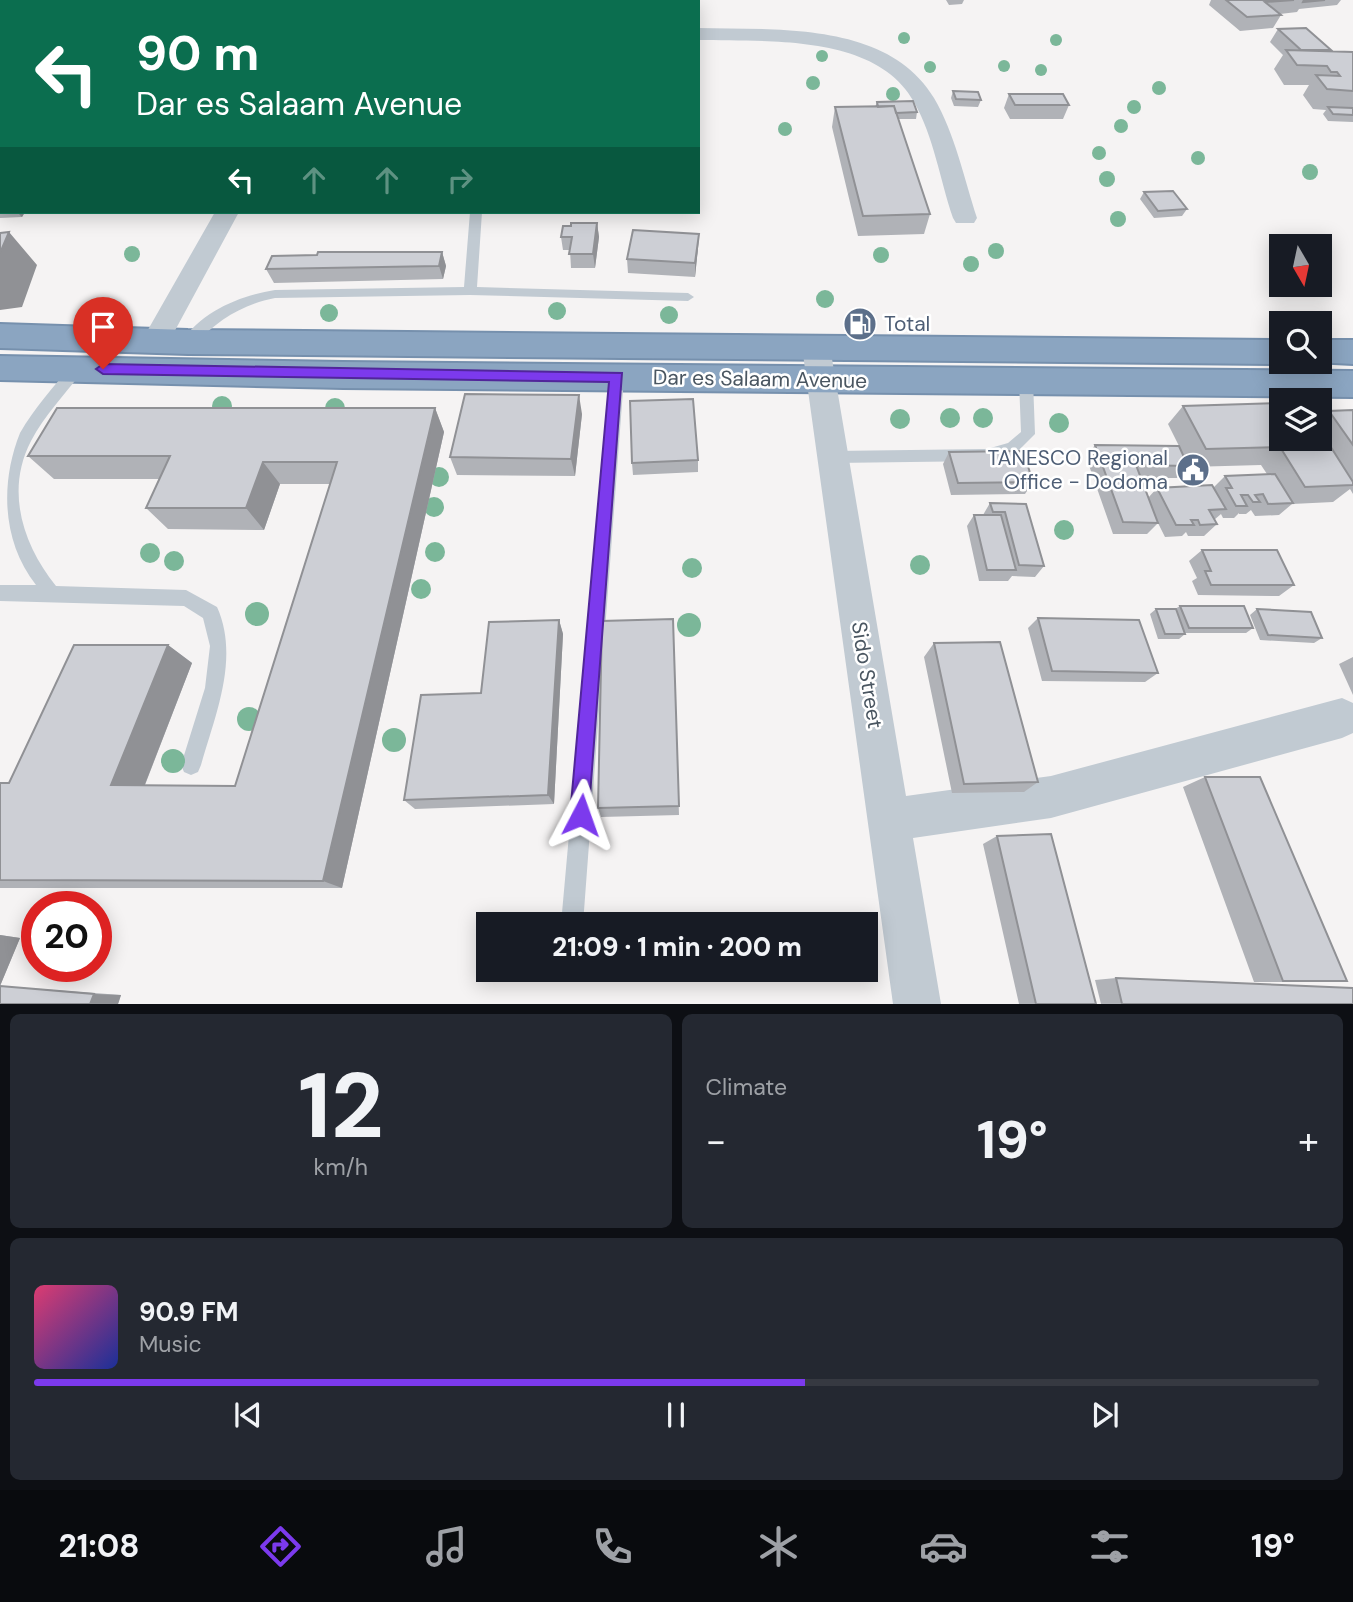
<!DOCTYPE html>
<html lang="en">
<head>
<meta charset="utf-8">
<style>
  body { margin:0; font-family:"DM Sans",sans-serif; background:#242831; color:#f1f3f6; height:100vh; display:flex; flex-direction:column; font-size:26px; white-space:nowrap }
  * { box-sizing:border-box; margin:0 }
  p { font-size:23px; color:#9ea1a6 }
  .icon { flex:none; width:38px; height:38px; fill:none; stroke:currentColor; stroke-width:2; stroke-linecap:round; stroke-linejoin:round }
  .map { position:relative; height:1004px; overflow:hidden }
  .details { display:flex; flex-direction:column; gap:10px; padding:10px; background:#0d0f14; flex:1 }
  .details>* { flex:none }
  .top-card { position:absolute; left:0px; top:0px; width:700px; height:214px; box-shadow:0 4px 18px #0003; background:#0b6e4f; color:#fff; overflow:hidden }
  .needle { width:46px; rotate:171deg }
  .controls { position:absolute; left:1269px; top:234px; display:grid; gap:14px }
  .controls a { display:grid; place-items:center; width:63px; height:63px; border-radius:0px; background:#171b24; box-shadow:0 4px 18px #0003; font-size:35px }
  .speed { position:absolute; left:21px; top:891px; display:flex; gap:14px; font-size:35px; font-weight:700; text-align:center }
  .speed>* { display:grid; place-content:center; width:91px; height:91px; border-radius:50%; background:#171b24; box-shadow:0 4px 18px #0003; line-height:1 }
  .speed .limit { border:10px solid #d22; background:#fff; color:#111 }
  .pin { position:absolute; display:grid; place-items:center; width:60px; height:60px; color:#fff; margin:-72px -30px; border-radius:50% 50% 50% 0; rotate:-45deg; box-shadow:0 0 7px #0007 }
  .pin .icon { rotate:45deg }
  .me { position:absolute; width:77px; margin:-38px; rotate:4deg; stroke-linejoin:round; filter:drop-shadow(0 0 5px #0008) }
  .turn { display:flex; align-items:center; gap:24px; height:147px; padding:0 21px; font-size:32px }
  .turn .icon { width:91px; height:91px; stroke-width:2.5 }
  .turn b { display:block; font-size:49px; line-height:60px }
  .lanes { display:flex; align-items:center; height:66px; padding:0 21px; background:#0003; justify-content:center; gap:35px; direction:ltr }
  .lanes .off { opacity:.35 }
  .big { font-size:52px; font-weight:800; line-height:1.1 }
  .details .tile { flex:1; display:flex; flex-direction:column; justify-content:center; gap:10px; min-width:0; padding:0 24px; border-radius:10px; background:#242831 }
  .details .dial { align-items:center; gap:0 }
  .dial b { font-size:91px; line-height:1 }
  .song { display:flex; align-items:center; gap:21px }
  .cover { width:84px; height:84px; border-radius:10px; background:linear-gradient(135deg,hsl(340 70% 55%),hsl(230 70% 35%)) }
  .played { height:7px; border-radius:4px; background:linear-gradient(90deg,#7c3aed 60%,#363941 60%) }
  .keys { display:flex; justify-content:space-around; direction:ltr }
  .heat { display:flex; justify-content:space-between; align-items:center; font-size:38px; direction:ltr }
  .details .tiles { flex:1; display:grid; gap:10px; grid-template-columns:1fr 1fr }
  .tile:last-child { grid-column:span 2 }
  .trip { position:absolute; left:476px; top:912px; width:402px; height:70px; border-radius:0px; background:#171b24; box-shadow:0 4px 18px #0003; font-weight:800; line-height:70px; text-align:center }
  .tabs { display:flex; height:112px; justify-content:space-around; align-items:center; background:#090b0e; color:#9ea1a6 }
  .tabs .icon { width:49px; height:49px }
  .tabs .active { color:#7c3aed }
  .tabs b { font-size:32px; color:#f1f3f6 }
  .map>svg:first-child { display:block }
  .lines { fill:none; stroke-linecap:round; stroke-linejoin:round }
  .highway-casing { stroke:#7690ad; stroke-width:4 }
  .lane { fill:#c1cad2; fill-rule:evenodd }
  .street { fill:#c1cad2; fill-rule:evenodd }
  .highway { fill:#8ba5c1; fill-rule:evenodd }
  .tree { fill:#7bb799 }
  .wall { fill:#b0b2b7; fill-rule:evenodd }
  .shaded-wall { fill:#909195 }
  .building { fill:#cdcfd5; stroke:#909195; stroke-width:2 }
  .route { fill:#7c3aed; stroke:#51269a; stroke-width:2 }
  .labels { text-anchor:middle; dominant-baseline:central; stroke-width:5; stroke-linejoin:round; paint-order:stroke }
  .service-label { font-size:21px; fill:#4e5e75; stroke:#fff; text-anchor:start }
  .street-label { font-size:21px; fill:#4a5661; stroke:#fff }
</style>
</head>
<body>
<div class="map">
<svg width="1353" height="1004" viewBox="0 0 1353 1004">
  <rect width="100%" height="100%" fill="#f5f3f3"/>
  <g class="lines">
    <defs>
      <path id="highway" d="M0,324L188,330L1281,340V362H1287L1281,364L188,354L0,348Z
        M1320,340H1353V364L1314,362H1320Z
        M0,356L343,362L1353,371V397L343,388L0,380Z"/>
    </defs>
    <!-- highway casing -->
    <use href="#highway" class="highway-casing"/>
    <!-- lane -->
    <path class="lane" d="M0,31L2,32L0,38Z
      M470,212H482L477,287L688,293L694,297L688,301L470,295L275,298C240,305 218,321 193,345H183L181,342C203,311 239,296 275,290L464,287Z
      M77,363L82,364L84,368L82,372C65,394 44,416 31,441C5,491 23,545 56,586L186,590L217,607C240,658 215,715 201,765L198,772L191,775L184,772L181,765L205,688L210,646L203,618L184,606L0,601V585H36C2,542 0,483 20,433C34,408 54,387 72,364Z
      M617,372L624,377L583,924H561L610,377Z
      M1026,376L1033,381L1035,434L1018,451L987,461L834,463L826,457L834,451L987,449L1008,443L1021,432L1019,381Z"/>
    <!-- street -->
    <path class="street" d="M698,28C775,30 888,21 934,98C955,134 964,178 977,218L974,223H956L953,218C940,180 934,137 914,102C876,33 765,42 698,40Z
      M215,212H239L165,349L155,352L145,349L141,342Z
      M816,337L826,340L830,347L906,796L1051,776L1342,698L1353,703V733L1342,738L1051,818L913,838L941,1004H893L802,347L806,340Z"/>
    <!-- highway -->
    <use href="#highway" class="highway"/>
  </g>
  <!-- trees -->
  <g class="tree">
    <circle cx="904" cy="38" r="6"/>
    <circle cx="1056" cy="40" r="6"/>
    <circle cx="822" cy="56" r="6"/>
    <circle cx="1004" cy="66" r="6"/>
    <circle cx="930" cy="67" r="6"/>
    <circle cx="1041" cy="70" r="6"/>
    <circle cx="813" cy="83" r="7"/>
    <circle cx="1159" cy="88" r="7"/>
    <circle cx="893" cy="94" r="7"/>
    <circle cx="1134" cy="107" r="7"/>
    <circle cx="1121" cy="126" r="7"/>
    <circle cx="785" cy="129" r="7"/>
    <circle cx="1099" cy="153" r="7"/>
    <circle cx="1198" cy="158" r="7"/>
    <circle cx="1310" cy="172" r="8"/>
    <circle cx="1107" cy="179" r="8"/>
    <circle cx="1118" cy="219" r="8"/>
    <circle cx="996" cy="251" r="8"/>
    <circle cx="132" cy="254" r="8"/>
    <circle cx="881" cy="255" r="8"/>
    <circle cx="971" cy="264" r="8"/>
    <circle cx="825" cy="299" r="9"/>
    <circle cx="557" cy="311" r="9"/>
    <circle cx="329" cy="313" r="9"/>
    <circle cx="669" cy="315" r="9"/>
    <circle cx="222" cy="406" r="10"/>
    <circle cx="335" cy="408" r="10"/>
    <circle cx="950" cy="418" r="10"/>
    <circle cx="983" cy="418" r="10"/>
    <circle cx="900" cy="419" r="10"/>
    <circle cx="1059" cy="423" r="10"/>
    <circle cx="439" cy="477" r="10"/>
    <circle cx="434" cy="507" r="10"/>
    <circle cx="1064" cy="530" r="10"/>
    <circle cx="435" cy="552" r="10"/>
    <circle cx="150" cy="553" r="10"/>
    <circle cx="174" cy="561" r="10"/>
    <circle cx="920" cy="565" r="10"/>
    <circle cx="692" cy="568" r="10"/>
    <circle cx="421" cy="589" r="10"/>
    <circle cx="257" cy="614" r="12"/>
    <circle cx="689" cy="625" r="12"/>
    <circle cx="249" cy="719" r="12"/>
    <circle cx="394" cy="740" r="12"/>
    <circle cx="173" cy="761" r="12"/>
  </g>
  <!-- wall -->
  <path class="wall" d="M627,0H650L649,2H627Z
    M652,0H678L677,2H652Z
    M946,0H964L962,4L949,5Z
    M1211,0H1341L1337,5L1299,9L1297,12L1280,14L1281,15L1273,28L1240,31L1209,5Z
    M1278,29L1331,51L1353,52V122L1328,121L1323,114L1326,110L1313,109L1303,95L1309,85H1284L1274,69L1283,55L1270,42Z
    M953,91L981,100L978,107L954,106L951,98Z
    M1009,94L1069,105L1063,119H1010L1004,108Z
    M877,102L917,112L916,119H898L930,214L924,234L858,236L832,127L835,107H875Z
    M2,183V212H25L22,217L0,218V186Z
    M1144,192L1187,209L1182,216L1154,218L1140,199Z
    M597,223L599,237L595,268H571L570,250H563L561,237L571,226Z
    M699,234L698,248L695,277L628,273L627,259Z
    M442,252L446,266L443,279L274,283L266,269Z
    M1183,406L1320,439V420L1329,411L1353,410V494L1350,489L1333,502L1292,504L1279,515L1255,516L1251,510L1246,514H1239V513L1234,518H1223L1221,514L1214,520L1217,524L1204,536H1188L1186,532L1182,536L1165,537L1158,523L1147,534H1113L1086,457L1095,445L1179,446L1168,424ZM1182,453L1189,467L1261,465L1267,474L1225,476L1214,487L1157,488L1148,498L1140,478H1177L1188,466Z
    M435,408L444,432L342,888H0V783H9L168,645L192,663L145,785L235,786L330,484H280L264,530L168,529L146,508L160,479H54L28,456Z
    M582,414L575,476L457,475L450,457Z
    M949,452L1033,482L1025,494L951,495L943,464Z
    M698,460V472L633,475L632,463Z
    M990,503L1026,504L1044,566L1035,577L1012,576L1008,581H979L967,526L974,515H983Z
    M1202,550L1294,585L1279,596L1198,595L1192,581L1197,578L1189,561Z
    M1180,606L1253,628L1246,633H1185V634L1179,639H1158L1150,614L1156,609H1175Z
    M1257,609L1322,638L1314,643L1260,640L1250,615Z
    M1038,618L1158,673L1145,682L1042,681L1028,628Z
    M673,619L679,815L601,817L598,808Z
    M559,620L563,634L554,804L415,809L404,800L481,693Z
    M934,643L1038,782L1024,792L952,793L924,657Z
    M1353,657V695L1339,664Z
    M1205,777L1347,981L1316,982H1254L1183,787Z
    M997,836L1096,1004H1019L983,844Z
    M0,935L20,938L0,986L121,995L118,1004H0Z
    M1116,978L1353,1004H1101L1095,980Z"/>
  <!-- shaded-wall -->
  <path class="shaded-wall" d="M17,212H25L22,217Z
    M597,223L599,237L595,268L593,254Z
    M9,232L37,265L22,307L0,310V253Z
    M699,234L698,248L695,277V263Z
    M442,252L446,266L443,279L439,266Z
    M579,395L582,414L575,476L571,459Z
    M435,408L444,432L342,888L323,881Z
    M263,462L280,484L264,530L246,508Z
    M559,620L563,634L554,804L548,795Z
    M168,645L192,663L140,797L111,785Z
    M0,935L20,938L0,986Z
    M94,994L121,995L118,1004H90Z"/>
  <!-- building -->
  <path class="building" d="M1226,0H1294L1265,2L1281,15L1247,17Z
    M1304,0H1325L1303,2Z
    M1306,28L1331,50H1301L1278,29Z
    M1286,50L1353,52V91L1327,89L1316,75L1340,76L1337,72H1331L1327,66L1297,65Z
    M953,91L978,92L981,100L956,99Z
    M1009,94H1063L1069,105H1015Z
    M913,101L917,112L896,113L894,106L878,107L877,102Z
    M894,106L930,214L863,216L835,107Z
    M1328,107L1353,108V115L1333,114Z
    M2,183V204H0V186Z
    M1173,191L1187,209L1158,211L1144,192Z
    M571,223H597L593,254H569L572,237H561L563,226H571Z
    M633,230L699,234L695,263L627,259Z
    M9,232L0,253V233Z
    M318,252H442L439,266L266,269L272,256L317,255Z
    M465,394L579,395L571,459L450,457Z
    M693,399L698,460L632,463L630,401Z
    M1281,403V439H1320V430L1353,482V485L1305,487L1280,447L1206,449L1183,406Z
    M57,408H435L323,881L0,880V783H9L74,645H168L111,785L235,786L337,462H263L246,508H146L170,456H28Z
    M1353,410V445L1329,411Z
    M1095,445L1179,446L1188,466L1136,465L1158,523L1123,522Z
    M1023,451L1033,482L958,483L949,452Z
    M1275,474L1293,503L1268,504L1263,494L1255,495L1260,502H1253L1248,495H1241L1247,506H1236L1226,488H1232L1225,476Z
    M1212,485L1226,509L1209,510L1217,524L1200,525L1198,520H1191L1194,525H1176L1157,488Z
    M990,503L1026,504L1044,566L1019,565L1005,512H993Z
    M974,515H1001L1016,570H987Z
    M1202,550H1277L1294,585H1211L1205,571H1211Z
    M1180,606H1244L1253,628H1189Z
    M1156,609H1176L1185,634H1165Z
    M1257,609L1311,612L1322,638L1268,635Z
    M1038,618L1139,620L1158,673L1052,671Z
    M673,619L679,806L598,808L602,621Z
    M559,620L548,795L404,800L421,695L481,693L489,622Z
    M1000,642L1038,782L964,784L934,643Z
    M1205,777H1260L1347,981H1283Z
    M1051,834L1096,1004H1036L997,836Z
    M1116,978L1353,988V1004H1122Z
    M0,986L94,994L90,1004H0Z"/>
  <!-- route -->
  <path class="route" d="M103,364L622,373L588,822L581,825L573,822L570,815L609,382L103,374L96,369Z"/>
  <!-- icons -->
  <defs>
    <symbol id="fuel-disc" viewBox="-11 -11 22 22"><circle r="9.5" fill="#5c6f8a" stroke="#fff"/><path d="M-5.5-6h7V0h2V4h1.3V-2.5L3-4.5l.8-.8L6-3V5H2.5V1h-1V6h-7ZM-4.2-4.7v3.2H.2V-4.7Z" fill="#fff"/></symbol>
    <symbol id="civic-disc" viewBox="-11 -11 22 22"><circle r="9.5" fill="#5c6f8a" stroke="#fff"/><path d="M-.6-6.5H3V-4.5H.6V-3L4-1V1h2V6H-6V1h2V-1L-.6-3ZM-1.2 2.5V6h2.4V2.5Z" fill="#fff"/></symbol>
  </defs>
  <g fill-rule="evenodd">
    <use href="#fuel-disc" x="841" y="305" width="38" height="38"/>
    <use href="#civic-disc" x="1174" y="451" width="38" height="38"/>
  </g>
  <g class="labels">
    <!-- service labels -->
    <g class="service-label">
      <text x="884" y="324">Total</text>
      <text x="1168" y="458" text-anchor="end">TANESCO Regional<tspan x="1168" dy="24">Office - Dodoma</tspan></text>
    </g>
    <!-- street labels -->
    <g class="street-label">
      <text transform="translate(760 379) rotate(1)">Dar es Salaam Avenue</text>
      <text transform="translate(867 675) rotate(81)">Sido Street</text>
    </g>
  </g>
</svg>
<div class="controls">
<a><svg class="needle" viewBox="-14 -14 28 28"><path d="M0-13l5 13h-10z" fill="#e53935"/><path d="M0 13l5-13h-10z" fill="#9ea1a6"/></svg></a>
<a><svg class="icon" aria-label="search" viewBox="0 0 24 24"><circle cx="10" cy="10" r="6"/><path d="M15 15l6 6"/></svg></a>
<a><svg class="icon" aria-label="layers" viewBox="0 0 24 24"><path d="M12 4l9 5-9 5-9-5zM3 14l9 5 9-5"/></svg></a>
</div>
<div class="speed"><div class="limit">20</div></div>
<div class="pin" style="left:103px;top:369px;background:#d93025"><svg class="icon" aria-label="arrive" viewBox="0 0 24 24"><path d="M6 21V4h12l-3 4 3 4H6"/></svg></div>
<svg class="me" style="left:581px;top:815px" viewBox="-20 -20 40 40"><path d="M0-17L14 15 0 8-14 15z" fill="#7c3aed" stroke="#fff" stroke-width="4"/></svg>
<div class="trip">21:09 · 1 min · 200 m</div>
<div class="top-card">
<div class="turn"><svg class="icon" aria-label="left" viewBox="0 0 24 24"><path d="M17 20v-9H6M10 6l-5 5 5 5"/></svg><div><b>90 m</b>Dar es Salaam Avenue</div></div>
<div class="lanes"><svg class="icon" aria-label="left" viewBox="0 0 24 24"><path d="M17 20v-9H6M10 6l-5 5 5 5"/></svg><svg class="icon off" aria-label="ahead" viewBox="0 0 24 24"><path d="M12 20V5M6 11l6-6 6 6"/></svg><svg class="icon off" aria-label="ahead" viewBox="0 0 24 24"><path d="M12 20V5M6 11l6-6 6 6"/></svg><svg class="icon off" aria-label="right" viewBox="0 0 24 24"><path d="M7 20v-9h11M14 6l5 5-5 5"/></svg></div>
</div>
</div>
<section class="details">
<div class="tiles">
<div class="tile dial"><b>12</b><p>km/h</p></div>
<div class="tile"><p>Climate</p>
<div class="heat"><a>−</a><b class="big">19°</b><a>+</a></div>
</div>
<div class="tile">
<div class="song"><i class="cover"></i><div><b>90.9 FM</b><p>Music</p></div></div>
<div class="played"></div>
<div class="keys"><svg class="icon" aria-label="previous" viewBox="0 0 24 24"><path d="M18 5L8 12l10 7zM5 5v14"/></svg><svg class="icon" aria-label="pause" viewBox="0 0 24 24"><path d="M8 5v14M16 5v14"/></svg><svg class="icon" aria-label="next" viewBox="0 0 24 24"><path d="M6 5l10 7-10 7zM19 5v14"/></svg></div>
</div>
</div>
</section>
<nav class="tabs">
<b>21:08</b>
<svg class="icon active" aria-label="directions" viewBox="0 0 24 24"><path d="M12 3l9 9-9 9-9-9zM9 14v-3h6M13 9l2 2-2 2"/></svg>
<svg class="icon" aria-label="music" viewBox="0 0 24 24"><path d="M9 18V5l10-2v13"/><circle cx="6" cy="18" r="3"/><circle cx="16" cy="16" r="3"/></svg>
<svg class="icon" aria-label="phone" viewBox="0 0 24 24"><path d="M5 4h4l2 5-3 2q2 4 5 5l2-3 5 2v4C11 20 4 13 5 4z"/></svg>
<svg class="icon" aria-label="climate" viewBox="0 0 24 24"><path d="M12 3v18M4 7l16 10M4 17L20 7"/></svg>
<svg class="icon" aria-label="car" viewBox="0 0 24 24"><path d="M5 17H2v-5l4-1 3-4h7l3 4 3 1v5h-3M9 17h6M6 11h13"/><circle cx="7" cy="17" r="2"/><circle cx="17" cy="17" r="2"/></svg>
<svg class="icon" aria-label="filters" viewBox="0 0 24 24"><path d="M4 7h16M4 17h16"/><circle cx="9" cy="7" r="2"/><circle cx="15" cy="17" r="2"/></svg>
<b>19°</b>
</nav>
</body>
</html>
